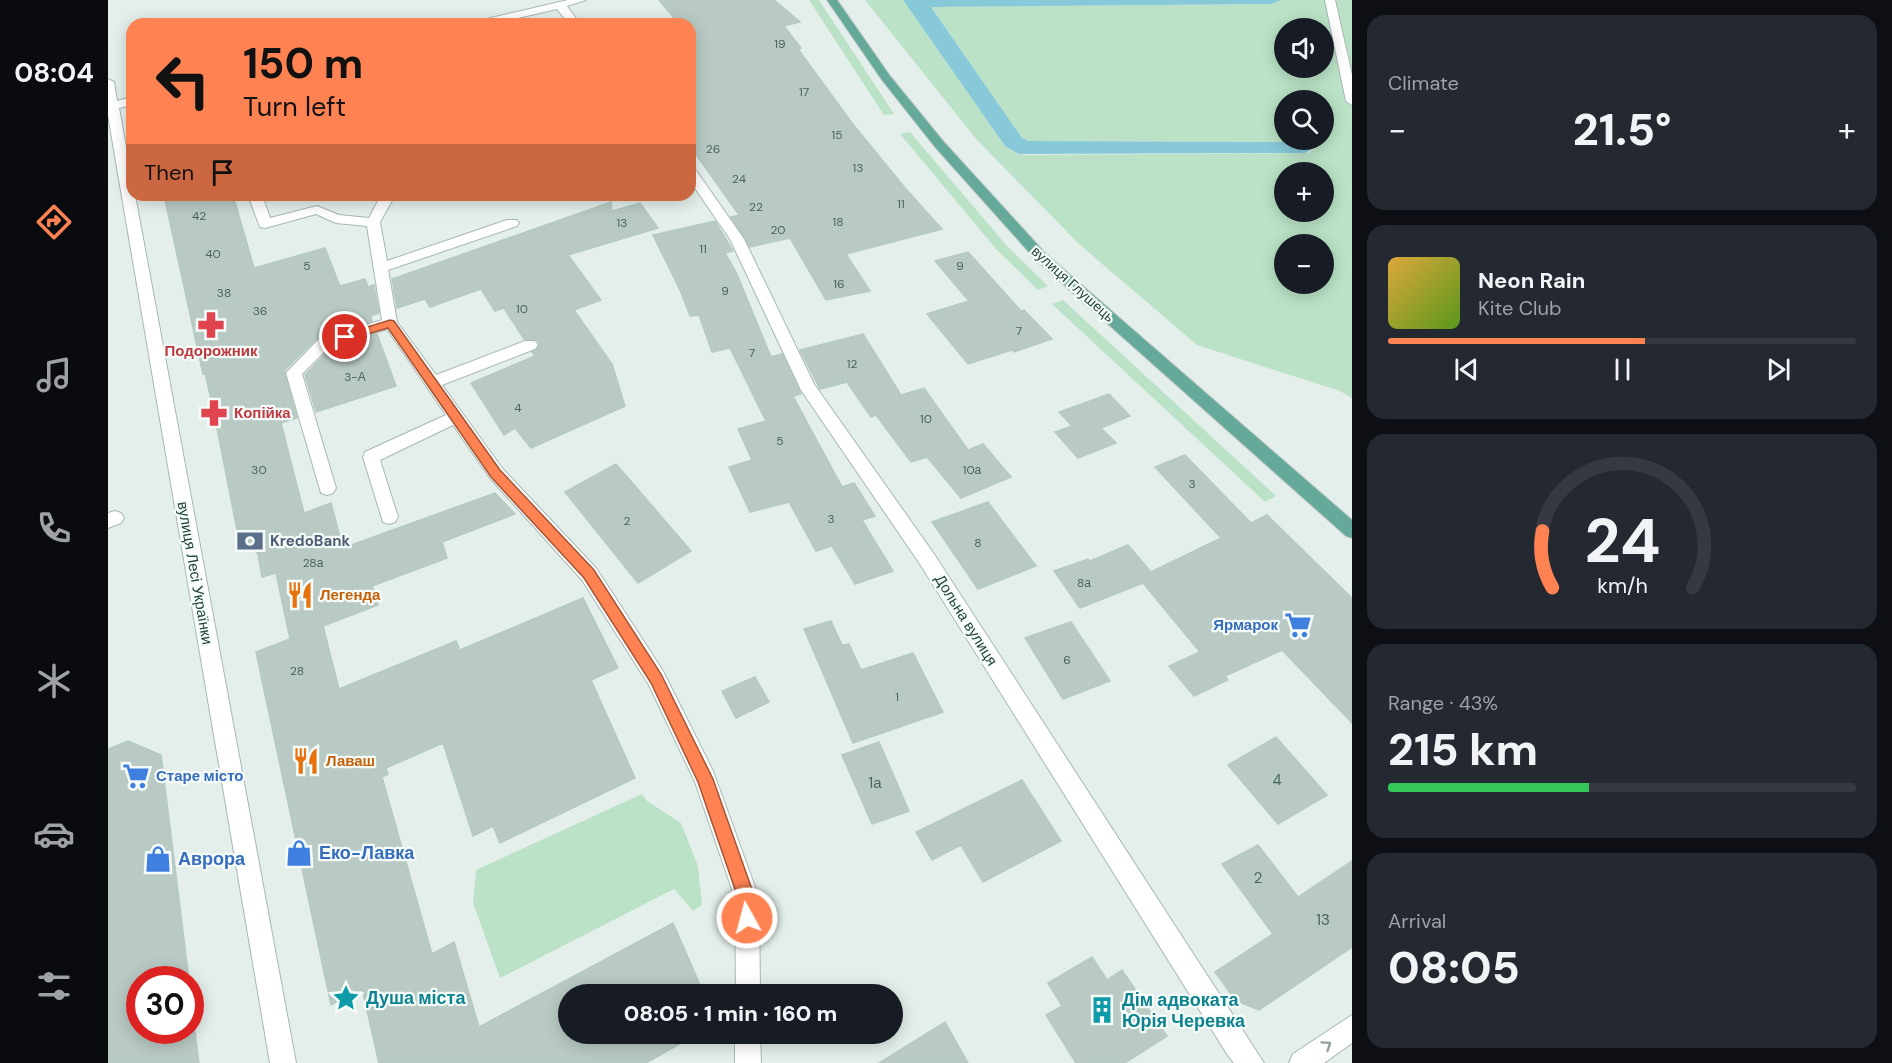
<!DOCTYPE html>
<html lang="en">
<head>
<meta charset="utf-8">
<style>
  body { margin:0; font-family:"DM Sans",sans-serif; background:#242831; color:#f1f3f6; height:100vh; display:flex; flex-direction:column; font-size:22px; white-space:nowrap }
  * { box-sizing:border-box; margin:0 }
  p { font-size:20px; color:#9ea1a6 }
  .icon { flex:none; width:33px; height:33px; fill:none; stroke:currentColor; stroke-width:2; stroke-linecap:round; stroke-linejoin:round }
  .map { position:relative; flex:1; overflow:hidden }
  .details { display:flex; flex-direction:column; gap:15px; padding:15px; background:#0d0f14; width:540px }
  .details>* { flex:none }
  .guide { position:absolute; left:18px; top:18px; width:570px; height:183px; border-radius:18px; box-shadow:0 3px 15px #0003; background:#ff8352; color:#111; overflow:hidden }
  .fabs { position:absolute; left:1166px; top:18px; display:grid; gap:12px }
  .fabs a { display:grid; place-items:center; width:60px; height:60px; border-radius:50%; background:#171b24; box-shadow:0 3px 15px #0003; font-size:30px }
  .speed { position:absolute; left:18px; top:966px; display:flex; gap:12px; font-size:30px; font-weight:700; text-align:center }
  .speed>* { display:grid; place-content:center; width:78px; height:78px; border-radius:50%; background:#171b24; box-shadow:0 3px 15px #0003; line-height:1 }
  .speed .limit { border:9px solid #d22; background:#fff; color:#111 }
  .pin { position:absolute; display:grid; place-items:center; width:51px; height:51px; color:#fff; margin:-26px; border:3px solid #fff; border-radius:50%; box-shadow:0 2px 6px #0007 }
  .me { position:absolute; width:66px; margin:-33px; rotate:353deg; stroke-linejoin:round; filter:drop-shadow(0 0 4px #0008) }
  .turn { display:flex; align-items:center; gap:21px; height:126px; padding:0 18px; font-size:27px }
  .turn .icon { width:78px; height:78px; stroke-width:2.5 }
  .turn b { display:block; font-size:42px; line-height:51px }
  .then { display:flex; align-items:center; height:57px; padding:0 18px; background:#0003; gap:12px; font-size:22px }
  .big { font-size:45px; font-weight:800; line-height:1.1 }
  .details .widget { flex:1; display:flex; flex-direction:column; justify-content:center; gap:9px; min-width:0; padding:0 21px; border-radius:18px; background:#242831 }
  .details .dial { align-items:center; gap:0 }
  .dial svg { height:156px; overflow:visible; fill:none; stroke:#363941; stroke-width:7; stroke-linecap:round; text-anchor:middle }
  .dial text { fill:#f1f3f6; stroke:none }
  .song { display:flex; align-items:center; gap:18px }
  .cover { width:72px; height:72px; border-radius:9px; background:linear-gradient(135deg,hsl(40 70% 55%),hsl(90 70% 35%)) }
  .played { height:6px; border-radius:3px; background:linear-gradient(90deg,#ff8352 55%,#363941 55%) }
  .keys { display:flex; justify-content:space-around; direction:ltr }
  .heat { display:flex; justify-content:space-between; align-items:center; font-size:33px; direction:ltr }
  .charge { height:9px; border-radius:4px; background:linear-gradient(90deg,#34c759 43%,#363941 0) }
  .trip { position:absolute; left:450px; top:984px; width:345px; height:60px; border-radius:30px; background:#171b24; box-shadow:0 3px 15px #0003; font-weight:800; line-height:60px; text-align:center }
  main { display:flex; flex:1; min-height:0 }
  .menu { display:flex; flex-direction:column; width:108px; justify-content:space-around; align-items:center; background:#090b0e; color:#9ea1a6 }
  .menu .icon { width:42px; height:42px }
  .menu .active { color:#ff8352 }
  .menu b { font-size:27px; color:#f1f3f6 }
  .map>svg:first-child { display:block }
  .green { fill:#bbe2c7; fill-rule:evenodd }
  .water { fill:#87c9d9 }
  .building { fill:#b9cac4; stroke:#b5cac2; stroke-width:1.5 }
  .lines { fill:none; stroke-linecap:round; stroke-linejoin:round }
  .minor-casing { stroke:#a6b8b3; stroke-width:2 }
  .major-casing { stroke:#c1cac8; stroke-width:2 }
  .minor { fill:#fff; fill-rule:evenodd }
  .major { fill:#64a99a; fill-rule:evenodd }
  .oneway { stroke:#90a19d }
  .route { fill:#ff8352; stroke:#a65535; stroke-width:1.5 }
  .labels { text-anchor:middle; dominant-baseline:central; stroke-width:4.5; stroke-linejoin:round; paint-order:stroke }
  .number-label { font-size:12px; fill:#47655d }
  .far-street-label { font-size:14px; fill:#21433b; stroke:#f5fbf8 }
  .health-label { font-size:15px; font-weight:bold; fill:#be3a42; stroke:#f5fbf8 }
  .service-label { font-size:15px; font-weight:bold; fill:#4e5e75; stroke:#f5fbf8; text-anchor:start }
  .street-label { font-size:15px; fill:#21433b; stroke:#f5fbf8 }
  .food-label { font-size:15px; font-weight:bold; fill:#c56008; stroke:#f5fbf8; text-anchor:start }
  .shop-label { font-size:15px; font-weight:bold; fill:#366cbe; stroke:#f5fbf8; text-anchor:end }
  .near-number-label { font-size:15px; fill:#47655d }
  .near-shop-label { font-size:18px; font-weight:bold; fill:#366cbe; stroke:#f5fbf8; text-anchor:start }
  .near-culture-label { font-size:18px; font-weight:bold; fill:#0d838f; stroke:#f5fbf8; text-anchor:start }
</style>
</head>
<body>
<main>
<nav class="menu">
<b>08:04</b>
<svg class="icon active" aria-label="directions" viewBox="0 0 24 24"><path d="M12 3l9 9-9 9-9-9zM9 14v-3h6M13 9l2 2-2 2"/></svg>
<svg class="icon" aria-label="music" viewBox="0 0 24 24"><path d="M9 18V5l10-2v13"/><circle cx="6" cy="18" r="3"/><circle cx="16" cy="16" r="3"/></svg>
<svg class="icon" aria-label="phone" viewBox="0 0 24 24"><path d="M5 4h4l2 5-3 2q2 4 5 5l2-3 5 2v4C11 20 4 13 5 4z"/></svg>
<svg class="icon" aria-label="climate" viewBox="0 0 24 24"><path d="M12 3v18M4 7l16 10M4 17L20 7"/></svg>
<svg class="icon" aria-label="car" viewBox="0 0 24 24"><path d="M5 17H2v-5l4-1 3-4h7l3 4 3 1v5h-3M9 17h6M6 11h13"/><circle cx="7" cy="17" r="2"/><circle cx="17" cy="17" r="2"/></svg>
<svg class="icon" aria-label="filters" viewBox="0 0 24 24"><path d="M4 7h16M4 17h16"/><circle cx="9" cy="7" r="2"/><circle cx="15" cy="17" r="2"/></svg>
</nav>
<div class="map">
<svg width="1244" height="1063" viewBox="0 0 1244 1063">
  <rect width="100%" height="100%" fill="#e4efeb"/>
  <!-- green -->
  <path class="green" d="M701,0H711L786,114L776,115Z
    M757,0H795L897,146L910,154L920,155L1197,153L1203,152V146L1192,142L921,141L914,138L823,7L1163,4L1173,0H1244V398L1232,391L1089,345L972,245L869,140ZM1176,28H1215V68H1176ZM1176,100H1215V140H1176ZM1176,172H1215V212H1176ZM1176,244H1215V284H1176Z
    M802,132L899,246L940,286L930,290L888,249L792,134Z
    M955,300L1168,496L1157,502L944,304Z
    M534,794L539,801L573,823L590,866L594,905L585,911L566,889L392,978L365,903L368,870Z"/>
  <!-- water -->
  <path class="water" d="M795,0H1173L1163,4L823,7L914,138L921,141L1192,142L1198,143L1204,149L1197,153L911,154L897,146Z"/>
  <!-- building -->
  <path class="building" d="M551,0H666L692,22L676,26L693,48L690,49L744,123L797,188L834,229L738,254L762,291L718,300L682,238L642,247L623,217L631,215L582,146V24H571Z
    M56,195H125L146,268L217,248L232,286L257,279L260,287L266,285L271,313L263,316L264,321L209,338L176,371L189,418L173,423L196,513L223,503L235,548L387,493L407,514L334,542L339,558L264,586L270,605L215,626L231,689L348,641L352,650L475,598L510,668L483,680L527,778L392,843L385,826L365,836L335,743L278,768L280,774L274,777L324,954L346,942L371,1027L565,923L596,994H460V1034H589L538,1063H271L254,989L223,1005L148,652L182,639L168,573L154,577L150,554L130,535L106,413L97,373L95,374Z
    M503,202L504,211L532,203L550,228L460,255L493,300L466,310L504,364L517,406L423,448L407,428L396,435L363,383L427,356L424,352L432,345L429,340L416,339L396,308L387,311L373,289L322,307L317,299L289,308L284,279Z
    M607,221L625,251L617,253L628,272L663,357L674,354L693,394L685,396L734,487L746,483L767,516L754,520L785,571L747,584L724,546L708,551L681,502L642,512L621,467L644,460L630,429L658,421L622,348L604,352L591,315L582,316L572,290L545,235Z
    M860,252L913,311L916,310L944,339L906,352L904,350L860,364L819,314L861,301L827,261Z
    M269,334L288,386L208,412L197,375L221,350Z
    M755,334L793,395L816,388L860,450L875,444L903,477L853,498L819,457L803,462L768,415L763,417L739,382L712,389L692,350Z
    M1001,394L1022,416L993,428L1008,443L970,458L947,432L964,426L951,412Z
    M1077,455L1143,523L1159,515L1244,598V723L1174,650L1117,676L1120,680L1086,696L1061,666L1092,652L1035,583L972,608L946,571L980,559L982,561L1020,545L1043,572L1113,538L1047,467Z
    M508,464L583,551L530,583L457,492Z
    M880,502L928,566L870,589L824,522Z
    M723,621L734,645L741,644L753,670L805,653L835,712L745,743L696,629Z
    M963,622L1002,681L955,699L917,638Z
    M647,677L661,702L628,718L614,691Z
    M1168,737L1219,795L1170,824L1120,765Z
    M20,741L53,755L81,980H32V1030H82V994L91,1063H0V749Z
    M771,742L801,811L764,824L734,755Z
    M914,780L953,841L875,882L853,845L824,860L808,832Z
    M1150,845L1190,897L1244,861V947L1151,1010L1128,1001L1107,972L1165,934L1114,864Z
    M984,957L999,980L1014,970L1059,1036L1017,1063H968L938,1015L954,1006L940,983Z
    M837,1022L860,1063H771Z"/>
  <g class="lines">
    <defs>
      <path id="minor" d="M460,0H478L459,6L472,24H461L449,9L384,24H365L366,22Z
        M1217,0H1227L1244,75V105L1238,101Z
        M0,79L6,82L9,101L24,97V105L11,108L24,180V195H27L188,1063H162L0,115Z
        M582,168L587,169L636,239L706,384L826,554L1156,1063H1126L1119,1054L812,564L693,390L622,239L582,181Z
        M140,195H154L162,218L209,206L231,215L261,218L273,195H287L272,222L279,261L399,220H409L411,223L409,226L280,270L289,322L328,375L417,341H427L430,345L427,349L334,385L394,468L488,568L555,671L605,771L651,898L652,994H628L627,898L587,782L541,685L474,580L382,478L345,425L272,460L290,517L287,522L281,524L275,522L255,457L257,452L338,415L279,329L220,348L194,374L228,488L225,493L219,495L213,493L178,373L210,340L274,320L259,226L228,223L208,214L157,228L152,227Z
        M7,511L13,513L16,518L13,523L0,528V513Z
        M1244,1015V1043L1216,1063H1181L1185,1054Z
        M627,1034H652L653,1063H627Z"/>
      <path id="major" d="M719,0H729L782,76L835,141L938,254L1244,520V538L1238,536L928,260L827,147L774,80Z"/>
    </defs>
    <!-- minor casing -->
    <use href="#minor" class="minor-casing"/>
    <!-- major casing -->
    <use href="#major" class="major-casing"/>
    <!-- minor -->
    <use href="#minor" class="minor"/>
    <!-- major -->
    <use href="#major" class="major"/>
  </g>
  <!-- one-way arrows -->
  <defs><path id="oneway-chevron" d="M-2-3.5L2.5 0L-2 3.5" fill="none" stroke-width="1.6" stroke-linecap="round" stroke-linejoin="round" transform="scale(1.5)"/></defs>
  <use class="oneway" href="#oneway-chevron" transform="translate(1219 1045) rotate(-35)"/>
  <!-- route -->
  <path class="route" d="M282,320L286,321L392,470L486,570L553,674L605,779L647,898L648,918L645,924L639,927L633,924L630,918V898L590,782L543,683L476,578L383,477L280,328L237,341L232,337L233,335Z"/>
  <!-- icons -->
  <defs>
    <symbol id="pharmacy-bare" viewBox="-9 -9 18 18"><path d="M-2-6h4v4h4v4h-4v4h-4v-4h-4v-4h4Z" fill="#e0444e" stroke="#f5fbf8" stroke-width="2.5" paint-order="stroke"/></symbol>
    <symbol id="bank-bare" viewBox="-9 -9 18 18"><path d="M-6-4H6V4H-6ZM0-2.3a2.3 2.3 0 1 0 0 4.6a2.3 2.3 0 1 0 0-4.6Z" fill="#5c6f8a" stroke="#f5fbf8" stroke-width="2.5" paint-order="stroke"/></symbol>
    <symbol id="restaurant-bare" viewBox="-9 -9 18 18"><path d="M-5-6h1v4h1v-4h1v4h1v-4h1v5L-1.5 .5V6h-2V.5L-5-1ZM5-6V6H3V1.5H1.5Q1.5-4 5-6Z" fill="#e8710a" stroke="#f5fbf8" stroke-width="2.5" paint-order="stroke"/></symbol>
    <symbol id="supermarket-bare" viewBox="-9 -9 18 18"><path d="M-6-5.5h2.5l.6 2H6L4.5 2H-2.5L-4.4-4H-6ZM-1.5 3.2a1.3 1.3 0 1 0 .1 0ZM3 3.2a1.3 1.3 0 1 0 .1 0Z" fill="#3f7fe0" stroke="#f5fbf8" stroke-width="2.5" paint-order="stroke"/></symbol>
    <symbol id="shop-bare" viewBox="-9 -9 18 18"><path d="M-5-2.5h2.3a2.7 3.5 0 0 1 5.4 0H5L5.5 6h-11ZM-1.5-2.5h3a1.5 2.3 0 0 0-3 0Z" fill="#3f7fe0" stroke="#f5fbf8" stroke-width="2.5" paint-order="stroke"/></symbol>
    <symbol id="sight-bare" viewBox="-9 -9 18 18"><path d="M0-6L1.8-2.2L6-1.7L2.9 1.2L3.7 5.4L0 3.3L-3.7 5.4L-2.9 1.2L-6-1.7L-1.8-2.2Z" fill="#0f9aa8" stroke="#f5fbf8" stroke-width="2.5" paint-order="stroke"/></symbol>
    <symbol id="building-bare" viewBox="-9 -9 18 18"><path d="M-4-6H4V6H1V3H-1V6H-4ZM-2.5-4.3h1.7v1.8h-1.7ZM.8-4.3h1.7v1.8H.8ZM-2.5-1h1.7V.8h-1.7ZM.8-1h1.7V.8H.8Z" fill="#0f9aa8" stroke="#f5fbf8" stroke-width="2.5" paint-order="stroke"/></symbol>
  </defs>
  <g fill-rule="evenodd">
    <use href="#pharmacy-bare" x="84" y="306" width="38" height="38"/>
    <use href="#pharmacy-bare" x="87" y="394" width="38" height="38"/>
    <use href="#bank-bare" x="123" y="522" width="38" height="38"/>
    <use href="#restaurant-bare" x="173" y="576" width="38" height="38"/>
    <use href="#supermarket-bare" x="1171" y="606" width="38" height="38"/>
    <use href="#restaurant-bare" x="179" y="742" width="38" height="38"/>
    <use href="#supermarket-bare" x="9" y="757" width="38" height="38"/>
    <use href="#shop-bare" x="172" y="834" width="38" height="38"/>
    <use href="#shop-bare" x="31" y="840" width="38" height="38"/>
    <use href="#sight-bare" x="219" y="979" width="38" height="38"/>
    <use href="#building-bare" x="975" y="991" width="38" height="38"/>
  </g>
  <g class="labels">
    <!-- number labels -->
    <g class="number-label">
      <text x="672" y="44">19</text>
      <text x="696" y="92">17</text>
      <text x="729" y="135">15</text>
      <text x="605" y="149">26</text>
      <text x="750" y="168">13</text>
      <text x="631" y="179">24</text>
      <text x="793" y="204">11</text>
      <text x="648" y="207">22</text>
      <text x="91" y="216">42</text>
      <text x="730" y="222">18</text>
      <text x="514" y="223">13</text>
      <text x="670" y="230">20</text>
      <text x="595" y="249">11</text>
      <text x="105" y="254">40</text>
      <text x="199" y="266">5</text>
      <text x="852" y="266">9</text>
      <text x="731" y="284">16</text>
      <text x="617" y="291">9</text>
      <text x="116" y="293">38</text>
      <text x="414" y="309">10</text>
      <text x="152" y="311">36</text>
      <text x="911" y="331">7</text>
      <text x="644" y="353">7</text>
      <text x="744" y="364">12</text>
      <text x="247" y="377">3-А</text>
      <text x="410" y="408">4</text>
      <text x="818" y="419">10</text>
      <text x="672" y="441">5</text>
      <text x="151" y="470">30</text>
      <text x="864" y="470">10а</text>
      <text x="1084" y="484">3</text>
      <text x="723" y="519">3</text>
      <text x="519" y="521">2</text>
      <text x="870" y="543">8</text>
      <text x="205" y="563">28а</text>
      <text x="976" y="583">8а</text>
      <text x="959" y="660">6</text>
      <text x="189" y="671">28</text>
      <text x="789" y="697">1</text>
    </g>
    <!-- far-street labels -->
    <g class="far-street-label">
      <text transform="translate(965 284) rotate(42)">вулиця Глушець</text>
    </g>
    <!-- health labels -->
    <g class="health-label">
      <text x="103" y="351">Подорожник</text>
      <text x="126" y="413" text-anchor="start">Копійка</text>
    </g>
    <!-- service labels -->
    <g class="service-label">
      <text x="162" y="541">KredoBank</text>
    </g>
    <!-- street labels -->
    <g class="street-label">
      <text transform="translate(87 573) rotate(80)">вулиця Лесі Українки</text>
      <text transform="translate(858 620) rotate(58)">Дольна вулиця</text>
    </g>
    <!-- food labels -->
    <g class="food-label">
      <text x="212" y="595">Легенда</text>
      <text x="218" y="761">Лаваш</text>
    </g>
    <!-- shop labels -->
    <g class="shop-label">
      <text x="1170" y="625">Ярмарок</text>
      <text x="48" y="776" text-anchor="start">Старе місто</text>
    </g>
    <!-- near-number labels -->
    <g class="near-number-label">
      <text x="1169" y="780">4</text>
      <text x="767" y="783">1а</text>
      <text x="1150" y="878">2</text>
      <text x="1215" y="920">13</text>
    </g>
    <!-- near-shop labels -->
    <g class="near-shop-label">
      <text x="211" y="853">Еко-Лавка</text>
      <text x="70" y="859">Аврора</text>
    </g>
    <!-- near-culture labels -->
    <g class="near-culture-label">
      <text x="258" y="998">Душа міста</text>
      <text x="1014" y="1000">Дім адвоката<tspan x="1014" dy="21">Юрія Черевка</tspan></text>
    </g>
  </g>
</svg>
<div class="fabs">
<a><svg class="icon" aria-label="sound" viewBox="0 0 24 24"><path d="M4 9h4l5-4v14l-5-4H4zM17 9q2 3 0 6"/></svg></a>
<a><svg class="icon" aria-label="search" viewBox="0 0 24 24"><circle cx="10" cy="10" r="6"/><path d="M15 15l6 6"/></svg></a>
<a>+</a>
<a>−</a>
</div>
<div class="speed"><div class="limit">30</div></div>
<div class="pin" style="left:237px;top:337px;background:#d93025"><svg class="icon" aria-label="arrive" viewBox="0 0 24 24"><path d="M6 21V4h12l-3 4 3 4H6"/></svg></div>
<svg class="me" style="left:639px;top:918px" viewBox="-20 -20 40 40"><circle r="17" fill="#ff8352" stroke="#fff" stroke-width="3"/><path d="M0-11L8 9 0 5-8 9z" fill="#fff"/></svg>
<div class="trip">08:05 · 1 min · 160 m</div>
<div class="guide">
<div class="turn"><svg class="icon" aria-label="left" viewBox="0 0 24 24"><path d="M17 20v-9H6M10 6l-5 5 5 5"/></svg><div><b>150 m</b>Turn left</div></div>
<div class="then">Then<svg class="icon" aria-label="arrive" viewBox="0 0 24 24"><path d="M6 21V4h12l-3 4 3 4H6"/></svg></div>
</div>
</div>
<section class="details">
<div class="widget"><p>Climate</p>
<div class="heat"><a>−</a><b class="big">21.5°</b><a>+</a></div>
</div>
<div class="widget">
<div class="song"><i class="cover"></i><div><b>Neon Rain</b><p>Kite Club</p></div></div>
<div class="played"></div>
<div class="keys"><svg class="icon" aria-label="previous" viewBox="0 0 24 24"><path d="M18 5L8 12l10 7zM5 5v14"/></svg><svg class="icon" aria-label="pause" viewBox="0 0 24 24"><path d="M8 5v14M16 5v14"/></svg><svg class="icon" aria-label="next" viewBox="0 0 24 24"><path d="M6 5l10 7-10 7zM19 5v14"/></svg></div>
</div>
<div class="widget dial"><svg viewBox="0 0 100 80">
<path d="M14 69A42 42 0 1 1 86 69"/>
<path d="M14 69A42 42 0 0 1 9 40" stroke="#ff8352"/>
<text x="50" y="56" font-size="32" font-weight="700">24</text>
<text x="50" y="72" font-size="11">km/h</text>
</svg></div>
<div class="widget"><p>Range · 43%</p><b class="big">215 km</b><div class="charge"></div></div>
<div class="widget"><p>Arrival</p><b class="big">08:05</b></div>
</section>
</main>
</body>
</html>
